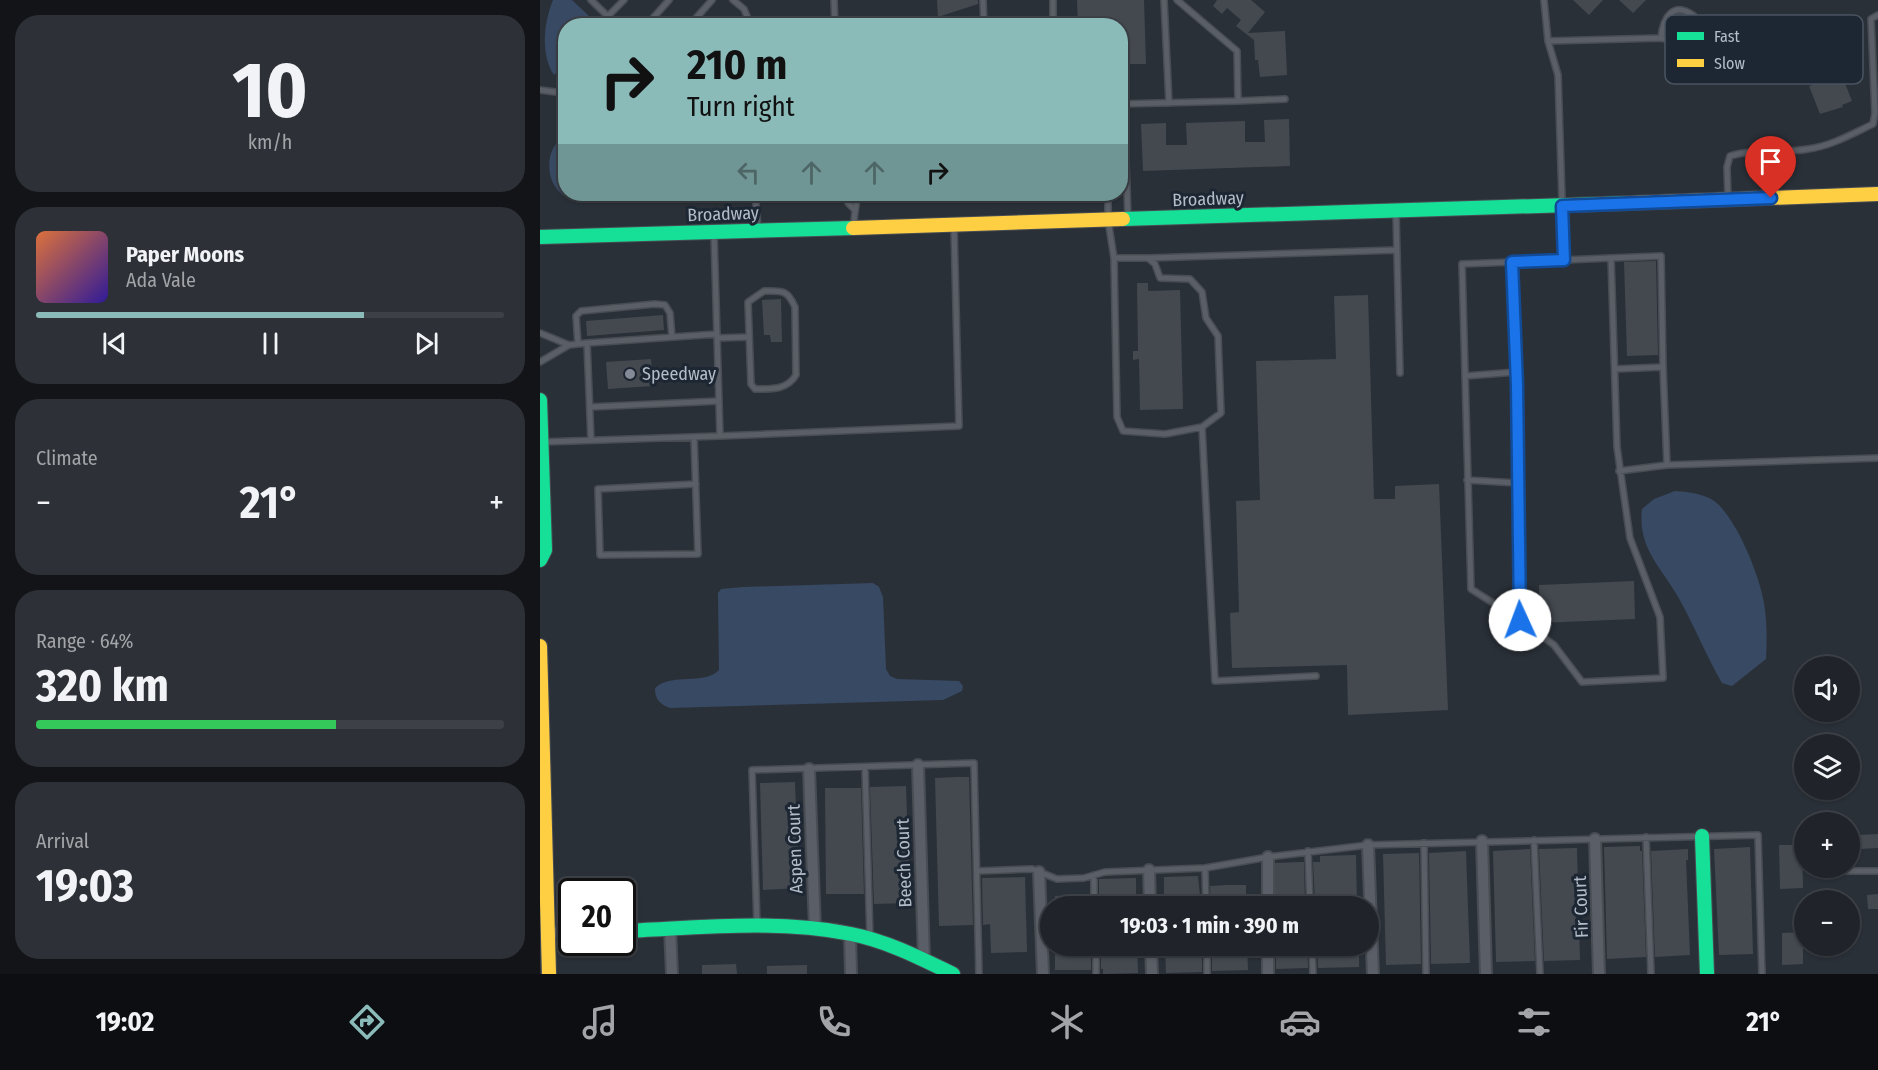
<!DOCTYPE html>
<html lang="en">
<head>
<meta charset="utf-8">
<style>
  body { margin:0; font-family:"Fira Sans Condensed",sans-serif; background:#2d3036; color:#f1f3f6; height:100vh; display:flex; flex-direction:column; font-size:22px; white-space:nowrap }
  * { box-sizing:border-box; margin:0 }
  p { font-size:20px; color:#a2a4a8 }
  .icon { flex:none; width:33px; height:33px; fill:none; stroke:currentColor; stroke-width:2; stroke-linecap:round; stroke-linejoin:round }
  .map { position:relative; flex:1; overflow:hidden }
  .panel { display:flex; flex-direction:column; gap:15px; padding:15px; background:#121417; width:540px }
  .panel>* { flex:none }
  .guide { position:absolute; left:18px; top:18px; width:570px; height:183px; border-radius:24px; box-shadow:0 2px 4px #0004,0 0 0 2px #3d4147; background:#8bbbb9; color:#111; overflow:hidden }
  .controls { position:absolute; left:1254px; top:656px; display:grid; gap:12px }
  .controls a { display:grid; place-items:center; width:66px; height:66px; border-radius:50%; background:#20242a; box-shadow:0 2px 4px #0004,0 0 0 2px #3d4147; font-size:30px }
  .speed { position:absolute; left:18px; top:878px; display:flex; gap:12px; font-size:30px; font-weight:700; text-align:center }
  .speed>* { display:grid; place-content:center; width:78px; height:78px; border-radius:50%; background:#20242a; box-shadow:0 2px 4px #0004,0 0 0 2px #3d4147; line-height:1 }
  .speed .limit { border:3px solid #111; border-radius:9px; background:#fff; color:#111 }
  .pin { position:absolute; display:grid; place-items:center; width:51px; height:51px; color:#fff; margin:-62px -26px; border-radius:50% 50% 50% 0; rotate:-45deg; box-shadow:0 0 6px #0007 }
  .pin .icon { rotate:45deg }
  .me { position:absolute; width:66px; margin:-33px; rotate:358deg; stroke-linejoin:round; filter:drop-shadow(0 0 4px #0008) }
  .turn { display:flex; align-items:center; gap:21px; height:126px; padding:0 30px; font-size:27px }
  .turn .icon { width:78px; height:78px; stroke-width:2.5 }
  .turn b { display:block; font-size:42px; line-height:51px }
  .lanes { display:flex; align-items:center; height:57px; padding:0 30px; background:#0003; justify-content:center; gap:30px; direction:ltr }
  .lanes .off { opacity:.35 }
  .big { font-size:45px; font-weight:700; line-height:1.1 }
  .panel .widget { flex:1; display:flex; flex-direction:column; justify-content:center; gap:9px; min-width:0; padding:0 21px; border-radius:24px; background:#2d3036 }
  .panel .dial { align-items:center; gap:0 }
  .dial b { font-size:78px; line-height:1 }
  .song { display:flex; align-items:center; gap:18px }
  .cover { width:72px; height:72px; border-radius:9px; background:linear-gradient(135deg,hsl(20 70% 55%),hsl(250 70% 35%)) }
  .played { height:6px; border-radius:3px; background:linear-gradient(90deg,#8bbbb9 70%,#3d4147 70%) }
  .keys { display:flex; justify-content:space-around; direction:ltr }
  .heat { display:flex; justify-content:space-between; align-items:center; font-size:33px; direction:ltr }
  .charge { height:9px; border-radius:4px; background:linear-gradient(90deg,#34c759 64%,#3d4147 0) }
  .trip { position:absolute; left:500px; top:896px; width:339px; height:60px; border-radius:30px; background:#20242a; box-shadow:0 2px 4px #0004,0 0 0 2px #3d4147; font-weight:700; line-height:60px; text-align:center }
  .tabs { display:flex; height:96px; justify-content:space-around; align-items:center; background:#0d0e11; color:#a2a4a8 }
  .tabs .icon { width:42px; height:42px }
  .tabs .selected { color:#8bbbb9 }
  .tabs b { font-size:27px; color:#f1f3f6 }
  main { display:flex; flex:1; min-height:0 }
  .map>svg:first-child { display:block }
  .water { fill:#384963 }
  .building { fill:#444950 }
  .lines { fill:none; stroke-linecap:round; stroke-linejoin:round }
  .lane-casing { stroke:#484c53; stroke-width:8 }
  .street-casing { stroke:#484c53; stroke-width:14 }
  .fast-casing { stroke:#484c53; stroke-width:16 }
  .slow-casing { stroke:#484c53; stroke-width:16 }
  .lane { stroke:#5a5e66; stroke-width:5 }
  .street { stroke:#5a5e66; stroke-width:10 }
  .fast { stroke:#16e098; stroke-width:14 }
  .slow { stroke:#ffcf43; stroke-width:14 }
  .route-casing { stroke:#114b97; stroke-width:15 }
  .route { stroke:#1a73e8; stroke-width:10 }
  .poi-dot { fill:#848b96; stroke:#1d2633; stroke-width:2 }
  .labels { text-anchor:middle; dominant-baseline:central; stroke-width:6; stroke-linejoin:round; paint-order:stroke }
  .street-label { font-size:18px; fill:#b4bcc9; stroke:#1d2633 }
  .poi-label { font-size:18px; fill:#b4bcc9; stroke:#1d2633; text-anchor:start }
  .key { fill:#1d2633; stroke:#4a5360; stroke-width:1.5 }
  .key-label { font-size:16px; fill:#b4bcc9 }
</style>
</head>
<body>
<main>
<section class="panel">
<div class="widget dial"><b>10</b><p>km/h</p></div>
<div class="widget">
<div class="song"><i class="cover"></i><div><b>Paper Moons</b><p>Ada Vale</p></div></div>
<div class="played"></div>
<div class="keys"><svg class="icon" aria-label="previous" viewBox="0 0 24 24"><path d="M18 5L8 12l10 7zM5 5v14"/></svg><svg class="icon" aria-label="pause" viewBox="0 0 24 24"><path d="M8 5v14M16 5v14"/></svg><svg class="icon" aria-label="next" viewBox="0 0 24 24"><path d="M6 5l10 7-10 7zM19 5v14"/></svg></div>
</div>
<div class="widget"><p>Climate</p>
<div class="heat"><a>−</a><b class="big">21°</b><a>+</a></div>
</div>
<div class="widget"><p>Range · 64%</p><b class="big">320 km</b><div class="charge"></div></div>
<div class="widget"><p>Arrival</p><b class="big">19:03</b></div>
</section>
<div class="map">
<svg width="1338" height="974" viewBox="0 0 1338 974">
  <rect width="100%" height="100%" fill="#2a3038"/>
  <!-- water -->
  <path class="water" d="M13,0H32L50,17L55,25L26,26L25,63L14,75C0,54 4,22 13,0Z
    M25,137L26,194H61C52,197 43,201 33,199C5,194 1,148 25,137Z
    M1135,491C1150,492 1168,494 1179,505C1199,526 1219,574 1224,603C1227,621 1227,640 1226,659L1192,686L1182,683C1167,657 1156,630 1142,604C1125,570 1097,551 1102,509L1114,499Z
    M333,583L339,587L343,597L346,669L350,676L357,679L419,681L423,686L422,691L403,700L130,708C120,704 115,700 115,688C133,672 163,686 179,670L178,598V593L181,589L203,587Z"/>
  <!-- building -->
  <path class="building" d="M397,0H438V4L398,17Z
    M537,0H604L606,64H583V53L580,54V26H538Z
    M677,0H711L725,12L708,33L745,31L747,75L720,77L718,60H715L714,40L696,26L701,20L687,8L682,14L673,6Z
    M1033,0H1063L1049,15Z
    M1079,0H1106L1093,13Z
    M1283,58L1290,77L1301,73L1312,101L1302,105L1303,107L1280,114L1269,86L1278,83L1271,63Z
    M749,119L750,166L603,171L601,124L626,123V145H647L646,123L705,121V142H725L724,120Z
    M1116,261L1118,355L1087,356L1084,262Z
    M597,283H608V291L640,290L643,409L600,410L599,359L593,360V351H598Z
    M828,295L834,499H855V486L899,484L908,710L808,715L807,665L692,668L690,613L699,612L696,501L720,500L716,361L796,359L794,296Z
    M241,299L242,342H231L230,335H224L222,300Z
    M123,315L124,330L47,336L46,321Z
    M111,359L113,386L68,389L66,362Z
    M1094,581L1095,619L1000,623L999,585Z
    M417,777H429L433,925L399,926L395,778Z
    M255,782L259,888L223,890L220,783Z
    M366,786L370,903L334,904L330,787Z
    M285,788H321L324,894H286Z
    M1338,834V848L1319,849L1318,835Z
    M1239,845H1262L1263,888L1240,889Z
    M1100,846V851H1102L1106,957L1067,959L1064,847Z
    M1210,847L1213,954L1179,955L1174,849Z
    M1037,848L1040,960L1004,961L999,849Z
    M990,849L995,961L956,962L953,851Z
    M1148,849V860H1146L1150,955L1115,957L1111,851Z
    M926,851L930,963L891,964L889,853Z
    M879,853L881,964L846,965L843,854Z
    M816,855L817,906H797V899L775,900L773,862H780V856Z
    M761,862H764L765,906H735V863Z
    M658,876L661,906H624V877Z
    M485,877L487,952L451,953L450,924L443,925L442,878Z
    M596,878V906H559V879Z
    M687,885H706V906H671L670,886Z
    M1338,894V909H1328L1327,895Z
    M537,895H549V906H515V896Z
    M1263,932V964L1242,965V933Z
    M515,945H551V970H515Z
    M561,945H597L598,973L563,974V969H561Z
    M625,945H662V972L626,973Z
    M672,945H707L708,970L672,971Z
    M736,945H767L768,968L736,969Z
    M777,945H819V967L778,968Z
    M196,964L197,974H162V965Z
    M267,965V974H227V966Z"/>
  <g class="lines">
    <defs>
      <path id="lane" d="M51,0L78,26
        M193,0L204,9L211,26
        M294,0L295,26
        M443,0L444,26
        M513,0V26
        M624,0L629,103
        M1004,0L1008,41L1018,75L1024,260L972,262L977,385L980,620L1014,645L1042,682L1123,678L1120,617L1090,538L1077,447L1071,258L1024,260
        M68,16L84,0
        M106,26L129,0
        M149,26L172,0
        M199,26L207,17
        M1008,41L1121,38C1144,43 1154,41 1154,16C1133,0 1123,18 1121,38
        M0,90L23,93L26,96
        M698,101L745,99
        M580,104L698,101L697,51L637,0
        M584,104L588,218
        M215,194L218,228
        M307,194L308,203L314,209
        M568,194V220L574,258L577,417L583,431L625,434L662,427L681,413L678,336L666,318L662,292L650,279L620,278L615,264L608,258H574
        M1188,198L1187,167L1190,156C1215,148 1242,154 1268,149C1291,146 1312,134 1333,124L1335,113L1331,19L1338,15
        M856,213L860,373
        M314,224C314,212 317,205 317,194
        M609,258L857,250
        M1071,258L1121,256L1123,367L1075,369
        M972,262L922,264L931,589L980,620
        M224,291C242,291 247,289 255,307L256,375C247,390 232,389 215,389L211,384L208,302Z
        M0,333L29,345L47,343L51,440
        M177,338L209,337
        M47,343L177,334
        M38,344L36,316L41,311L115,304L125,305L130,313L132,337
        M0,362L29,345
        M1123,367L1127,465
        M925,376L976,372
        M50,407L179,401
        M662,427L675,681L776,676
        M180,436L419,426L414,227
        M154,437L158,554L60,555L58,489L156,484
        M2,442L180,436L174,234
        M1079,471L1127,465L1338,458
        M927,480L977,483
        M325,767L330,938
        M1106,837L1111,974
        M994,840L1000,974
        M884,843L886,974
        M768,851L770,906
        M665,868L666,906
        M437,871L492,869L517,879L544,878L565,872L665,868L728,857L828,845L1218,835L1222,974
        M1283,871H1338
        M554,875V906
        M217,924L212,770L434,763L439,974
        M556,945V974
        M667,945V974
        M772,945L773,974"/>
      <path id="street" d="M378,765L384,960
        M269,769L275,929
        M1055,839L1059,974
        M942,841L946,974
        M828,845L833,974
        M728,857V906
        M609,870L610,906
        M499,872L503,974
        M130,929L132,974
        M8,933L32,932
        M310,934L311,974
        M611,945L612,974
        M728,945V974"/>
      <path id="fast" d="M583,219L1092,203
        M0,237L313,228
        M0,400L5,550L0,560
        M1162,836L1167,974
        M82,931C158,928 236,919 311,934C347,941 380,958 413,974"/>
      <path id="slow" d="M1092,203L1338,194
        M313,228L583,219
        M0,646L9,974"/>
    </defs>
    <!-- lane casing -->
    <use href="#lane" class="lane-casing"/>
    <!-- street casing -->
    <use href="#street" class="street-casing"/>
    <!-- fast casing -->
    <use href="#fast" class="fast-casing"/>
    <!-- slow casing -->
    <use href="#slow" class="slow-casing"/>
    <!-- lane -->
    <use href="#lane" class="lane"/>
    <!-- street -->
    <use href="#street" class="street"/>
    <!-- fast -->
    <use href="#fast" class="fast"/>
    <!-- slow -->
    <use href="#slow" class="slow"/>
  </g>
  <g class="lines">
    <defs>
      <path id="route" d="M980,620L977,385L972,262L1024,260L1022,206L1231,198"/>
    </defs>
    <!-- route casing -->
    <use href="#route" class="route-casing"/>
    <!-- route -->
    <use href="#route" class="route"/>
  </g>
  <!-- markers -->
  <circle class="poi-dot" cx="90" cy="374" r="6"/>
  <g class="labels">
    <!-- street labels -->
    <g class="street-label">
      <text transform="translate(668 199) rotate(-2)">Broadway</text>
      <text transform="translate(183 214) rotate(-2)">Broadway</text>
      <text transform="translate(255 849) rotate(-92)">Aspen Court</text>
      <text transform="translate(364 863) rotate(-92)">Beech Court</text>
      <text transform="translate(1041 907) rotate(-92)">Fir Court</text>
    </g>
    <!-- poi labels -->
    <g class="poi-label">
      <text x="102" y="374">Speedway</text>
    </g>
  </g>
  <!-- legend -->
  <rect x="1125" y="15" width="198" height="69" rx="9" class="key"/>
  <rect x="1137" y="32" width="27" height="8" fill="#16e098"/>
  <rect x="1137" y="59" width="27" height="8" fill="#ffcf43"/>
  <g class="key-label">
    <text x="1174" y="42">Fast</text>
    <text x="1174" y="69">Slow</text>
  </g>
</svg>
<div class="controls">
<a><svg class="icon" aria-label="sound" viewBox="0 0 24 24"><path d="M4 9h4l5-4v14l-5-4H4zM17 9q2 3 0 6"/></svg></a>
<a><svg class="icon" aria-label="layers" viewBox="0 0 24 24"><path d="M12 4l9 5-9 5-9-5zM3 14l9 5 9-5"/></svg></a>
<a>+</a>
<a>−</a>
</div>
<div class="speed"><div class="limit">20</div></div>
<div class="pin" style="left:1231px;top:198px;background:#d93025"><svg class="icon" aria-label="arrive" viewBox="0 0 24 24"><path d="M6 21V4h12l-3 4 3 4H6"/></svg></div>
<svg class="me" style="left:980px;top:620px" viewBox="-20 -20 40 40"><circle r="19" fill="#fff"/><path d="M0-13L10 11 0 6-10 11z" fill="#1a73e8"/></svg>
<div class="trip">19:03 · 1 min · 390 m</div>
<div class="guide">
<div class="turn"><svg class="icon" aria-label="right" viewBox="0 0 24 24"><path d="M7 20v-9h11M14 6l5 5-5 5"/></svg><div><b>210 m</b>Turn right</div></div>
<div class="lanes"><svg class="icon off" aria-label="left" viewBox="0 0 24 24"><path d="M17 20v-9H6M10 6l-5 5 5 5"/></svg><svg class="icon off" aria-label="ahead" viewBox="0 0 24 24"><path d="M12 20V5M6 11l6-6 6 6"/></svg><svg class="icon off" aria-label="ahead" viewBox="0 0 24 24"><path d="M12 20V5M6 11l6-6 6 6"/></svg><svg class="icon" aria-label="right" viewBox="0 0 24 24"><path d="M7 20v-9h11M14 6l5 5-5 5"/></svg></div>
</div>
</div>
</main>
<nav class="tabs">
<b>19:02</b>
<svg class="icon selected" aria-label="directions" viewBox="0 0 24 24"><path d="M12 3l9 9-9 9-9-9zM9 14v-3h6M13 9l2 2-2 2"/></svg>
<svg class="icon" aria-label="music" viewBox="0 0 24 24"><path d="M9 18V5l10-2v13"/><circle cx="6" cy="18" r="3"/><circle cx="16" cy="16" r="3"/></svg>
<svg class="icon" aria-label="phone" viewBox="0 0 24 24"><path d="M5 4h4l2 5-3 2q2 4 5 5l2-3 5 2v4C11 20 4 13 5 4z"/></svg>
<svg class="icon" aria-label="climate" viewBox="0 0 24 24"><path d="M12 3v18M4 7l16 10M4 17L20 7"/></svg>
<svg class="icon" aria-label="car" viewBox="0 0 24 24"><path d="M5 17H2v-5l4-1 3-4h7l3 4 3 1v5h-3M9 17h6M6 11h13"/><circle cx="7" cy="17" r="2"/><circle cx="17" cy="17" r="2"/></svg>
<svg class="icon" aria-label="filters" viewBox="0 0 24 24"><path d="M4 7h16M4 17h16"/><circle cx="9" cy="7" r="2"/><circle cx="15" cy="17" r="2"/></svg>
<b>21°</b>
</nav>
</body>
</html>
